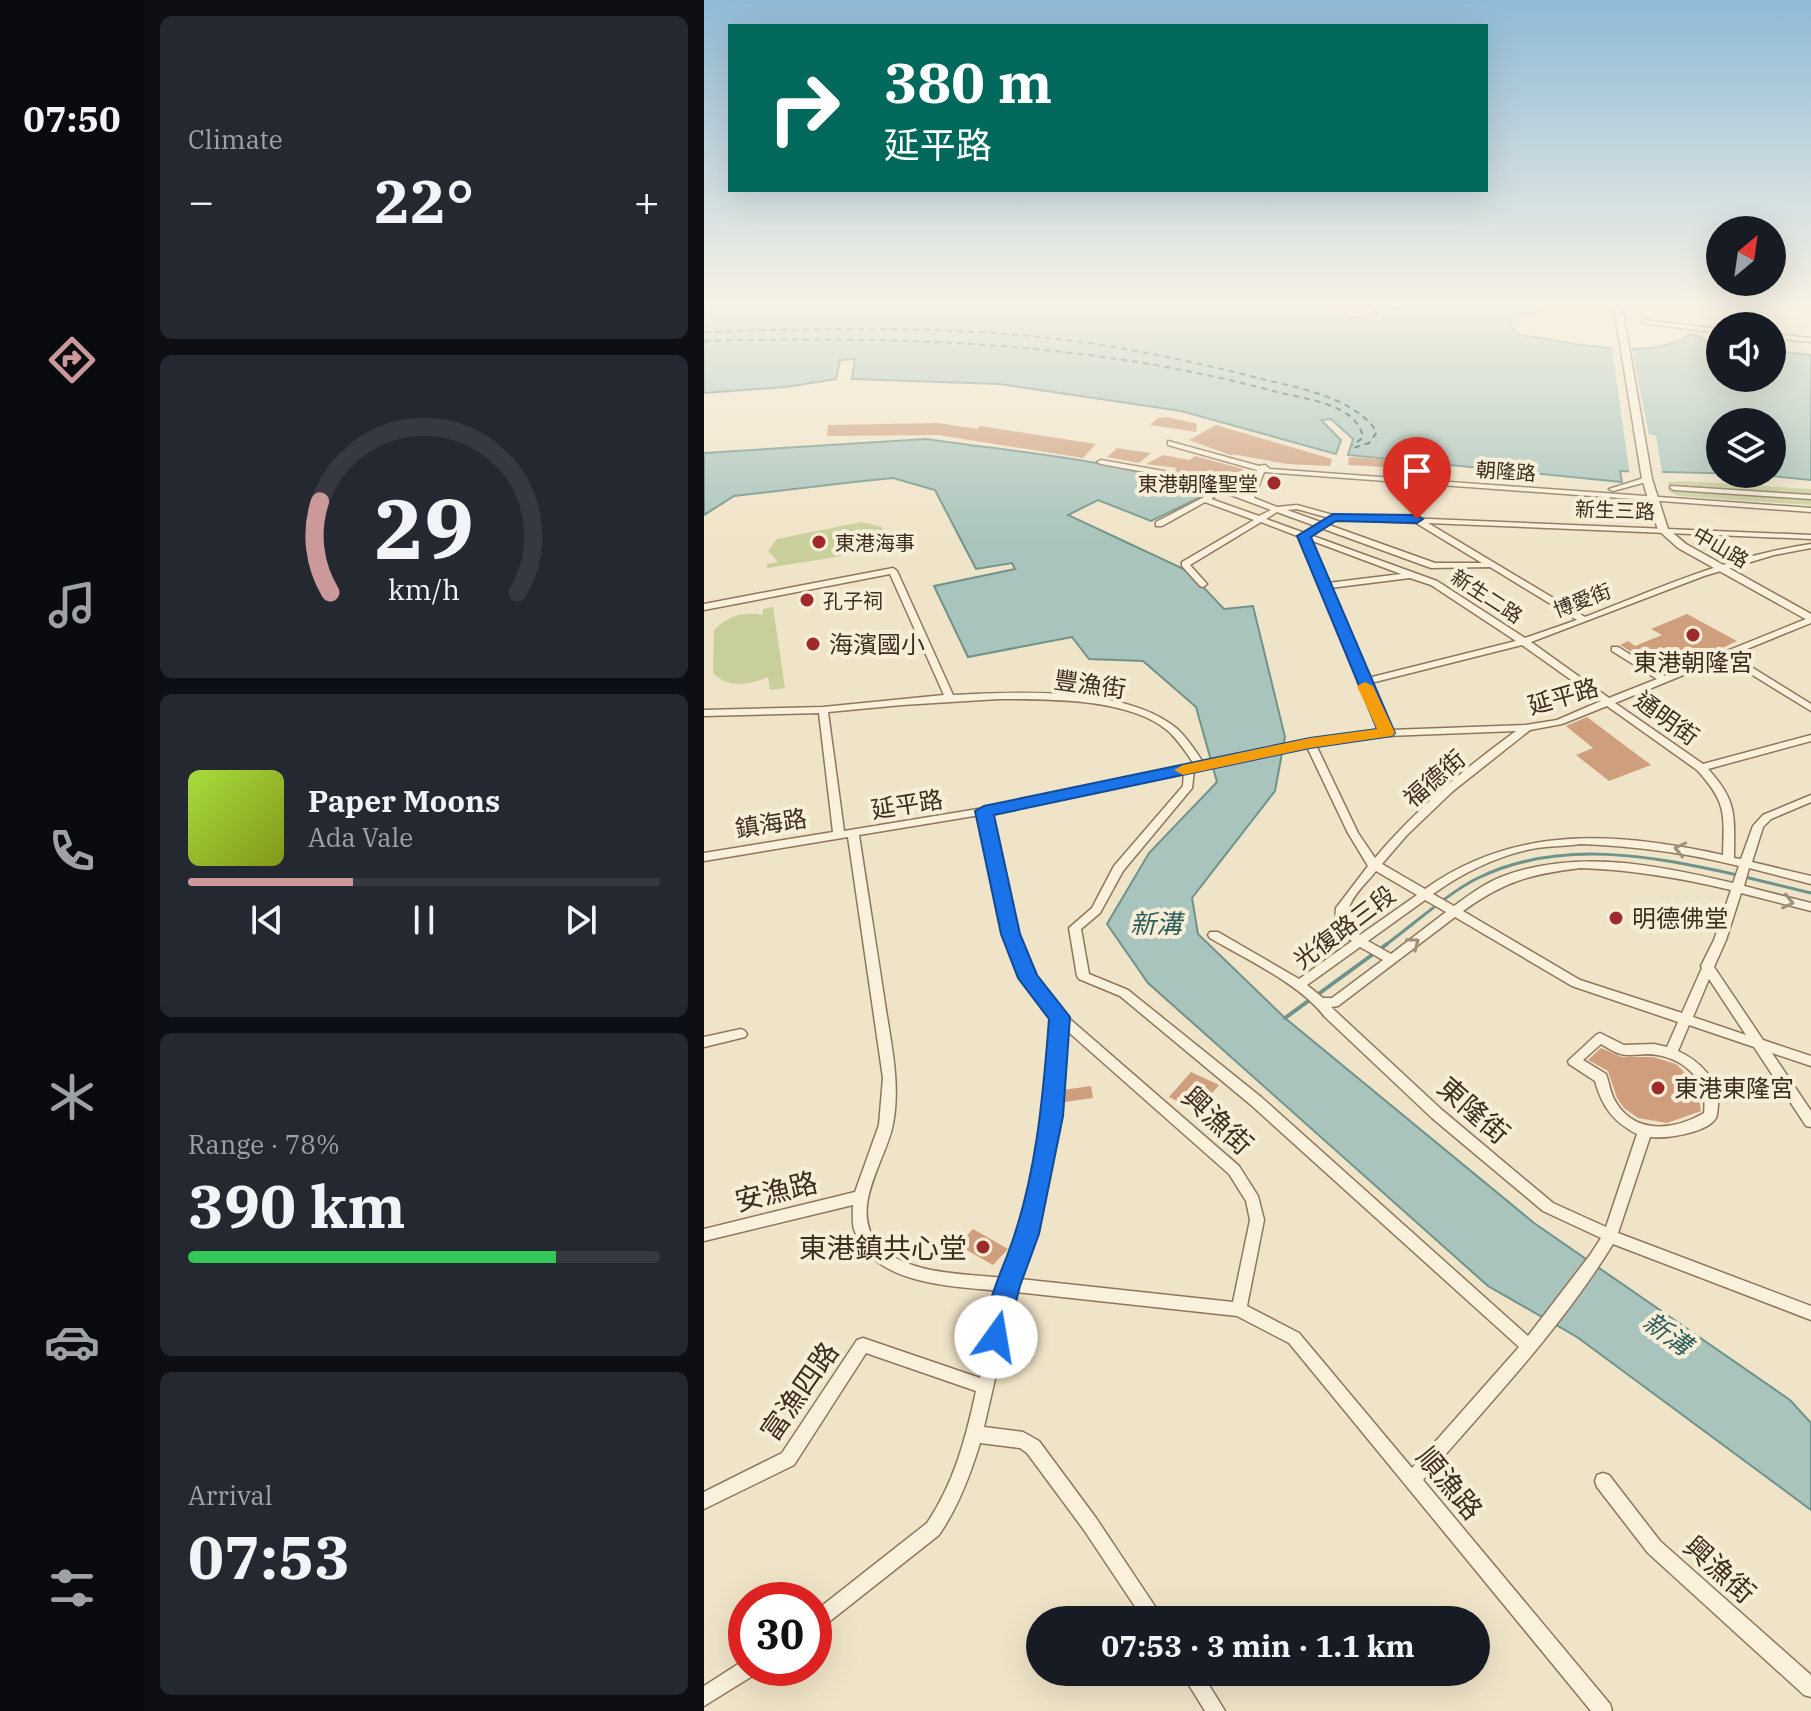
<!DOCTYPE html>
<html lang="en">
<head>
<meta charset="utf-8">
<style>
  body { margin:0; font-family:"IBM Plex Serif","Noto Sans TC",serif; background:#242831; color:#f1f3f6; height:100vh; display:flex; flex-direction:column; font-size:30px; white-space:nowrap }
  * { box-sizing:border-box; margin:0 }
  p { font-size:26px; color:#9ea1a6 }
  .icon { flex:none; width:44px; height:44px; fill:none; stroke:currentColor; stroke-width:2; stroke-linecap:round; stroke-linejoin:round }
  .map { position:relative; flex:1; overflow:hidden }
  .panel { display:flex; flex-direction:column; gap:16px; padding:16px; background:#0d0f14; width:560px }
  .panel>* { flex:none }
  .top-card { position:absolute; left:24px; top:24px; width:760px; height:168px; border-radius:0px; box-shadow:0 8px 32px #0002; background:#00695c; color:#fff; overflow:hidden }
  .needle { width:52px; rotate:29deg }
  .fabs { position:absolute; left:1002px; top:216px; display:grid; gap:16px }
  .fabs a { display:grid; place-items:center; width:80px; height:80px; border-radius:50%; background:#171b24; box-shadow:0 8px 32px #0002; font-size:40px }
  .speed { position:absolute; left:24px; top:1582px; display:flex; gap:16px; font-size:40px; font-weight:700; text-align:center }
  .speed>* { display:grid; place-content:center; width:104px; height:104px; border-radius:50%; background:#171b24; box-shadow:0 8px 32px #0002; line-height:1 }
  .speed .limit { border:12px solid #d22; background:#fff; color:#111 }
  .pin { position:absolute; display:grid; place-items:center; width:68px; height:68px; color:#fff; margin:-82px -34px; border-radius:50% 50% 50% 0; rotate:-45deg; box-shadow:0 0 8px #0007 }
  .pin .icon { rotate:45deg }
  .me { position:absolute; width:88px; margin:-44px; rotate:13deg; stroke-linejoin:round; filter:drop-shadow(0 0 6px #0008) }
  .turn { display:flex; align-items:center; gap:28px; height:168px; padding:0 24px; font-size:36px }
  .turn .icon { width:104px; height:104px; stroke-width:2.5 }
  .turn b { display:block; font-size:56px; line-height:68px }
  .big { font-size:60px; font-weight:700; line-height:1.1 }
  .panel .widget { flex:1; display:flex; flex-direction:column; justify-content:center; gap:12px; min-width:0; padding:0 28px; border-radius:12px; background:#242831 }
  .panel .dial { align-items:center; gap:0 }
  .dial svg { height:208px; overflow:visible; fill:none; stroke:#363941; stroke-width:7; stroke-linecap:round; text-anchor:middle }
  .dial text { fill:#f1f3f6; stroke:none }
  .song { display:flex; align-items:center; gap:24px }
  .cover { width:96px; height:96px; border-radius:12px; background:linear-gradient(135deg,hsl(80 70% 55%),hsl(70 70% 35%)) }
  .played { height:8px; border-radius:4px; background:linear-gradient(90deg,#cc999b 35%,#363941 35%) }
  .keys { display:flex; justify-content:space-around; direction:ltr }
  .heat { display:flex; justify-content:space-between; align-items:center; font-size:44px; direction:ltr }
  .charge { height:12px; border-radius:6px; background:linear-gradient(90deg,#34c759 78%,#363941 0) }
  .trip { position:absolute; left:322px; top:1606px; width:464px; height:80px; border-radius:40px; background:#171b24; box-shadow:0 8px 32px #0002; font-weight:700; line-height:80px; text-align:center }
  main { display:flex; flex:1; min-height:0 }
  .menu { display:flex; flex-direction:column; width:144px; justify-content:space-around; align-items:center; background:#090b0e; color:#9ea1a6 }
  .menu .icon { width:56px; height:56px }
  .menu .selected { color:#cc999b }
  .menu b { font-size:36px; color:#f1f3f6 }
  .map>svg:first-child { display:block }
  .green { fill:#c9cf9b }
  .water { fill:#a9c4bc; stroke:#6f938a; stroke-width:2; fill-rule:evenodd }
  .pier { fill:#f0e4c8 }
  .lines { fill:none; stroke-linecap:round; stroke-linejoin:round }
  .stream-far1 { stroke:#6f938a; stroke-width:3 }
  .stream { stroke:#6f938a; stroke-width:4 }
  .canal { fill:#a9c4bc; fill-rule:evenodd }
  .ferry { stroke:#2f5d5a; stroke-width:2; stroke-dasharray:6 5; stroke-linecap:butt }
  .building { fill:#cf9f7d }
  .minor-casing { stroke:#8d765c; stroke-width:3 }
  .tertiary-casing { stroke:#8d765c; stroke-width:3 }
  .minor { fill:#faf1dc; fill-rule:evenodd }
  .tertiary { fill:#faf1dc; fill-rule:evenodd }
  .oneway { stroke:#9c907e }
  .route { fill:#1a73e8; stroke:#114b97; stroke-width:2 }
  .slow { fill:#f59e0b }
  .poi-dot { fill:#9e2a2b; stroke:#f7eed8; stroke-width:3 }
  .labels { text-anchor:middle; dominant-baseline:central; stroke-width:8; stroke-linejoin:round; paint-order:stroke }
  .far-street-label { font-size:20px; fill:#3d2e20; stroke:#f7eed8 }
  .far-poi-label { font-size:20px; fill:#3d2e20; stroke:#f7eed8; text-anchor:start }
  .poi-label { font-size:24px; fill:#3d2e20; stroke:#f7eed8; text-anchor:start }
  .street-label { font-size:24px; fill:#3d2e20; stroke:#f7eed8 }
  .water-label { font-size:26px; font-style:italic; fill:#2f5d5a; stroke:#f7eed8 }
  .near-street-label { font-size:28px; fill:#3d2e20; stroke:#f7eed8 }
  .near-poi-label { font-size:28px; fill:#3d2e20; stroke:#f7eed8; text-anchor:end }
</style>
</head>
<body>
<main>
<nav class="menu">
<b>07:50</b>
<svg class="icon selected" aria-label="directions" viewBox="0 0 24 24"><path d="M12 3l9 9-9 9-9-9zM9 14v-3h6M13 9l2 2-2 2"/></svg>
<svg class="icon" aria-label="music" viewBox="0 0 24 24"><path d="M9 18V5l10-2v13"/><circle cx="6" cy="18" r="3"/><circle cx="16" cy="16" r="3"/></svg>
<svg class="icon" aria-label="phone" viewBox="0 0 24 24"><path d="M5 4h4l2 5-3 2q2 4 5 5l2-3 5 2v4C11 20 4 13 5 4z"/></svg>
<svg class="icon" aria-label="climate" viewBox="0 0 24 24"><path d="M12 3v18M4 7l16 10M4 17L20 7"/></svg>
<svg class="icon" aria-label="car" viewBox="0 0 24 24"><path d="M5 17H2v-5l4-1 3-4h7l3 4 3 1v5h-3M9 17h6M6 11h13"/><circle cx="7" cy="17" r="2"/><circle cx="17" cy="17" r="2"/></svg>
<svg class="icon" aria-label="filters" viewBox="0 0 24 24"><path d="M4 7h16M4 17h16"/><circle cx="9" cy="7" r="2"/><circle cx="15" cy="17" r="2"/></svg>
</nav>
<section class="panel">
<div class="widget"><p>Climate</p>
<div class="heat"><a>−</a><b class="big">22°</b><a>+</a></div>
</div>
<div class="widget dial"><svg viewBox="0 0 100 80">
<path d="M14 69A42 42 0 1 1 86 69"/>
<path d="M14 69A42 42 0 0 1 10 34" stroke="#cc999b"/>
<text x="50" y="56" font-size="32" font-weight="700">29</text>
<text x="50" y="72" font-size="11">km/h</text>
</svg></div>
<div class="widget">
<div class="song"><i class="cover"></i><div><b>Paper Moons</b><p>Ada Vale</p></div></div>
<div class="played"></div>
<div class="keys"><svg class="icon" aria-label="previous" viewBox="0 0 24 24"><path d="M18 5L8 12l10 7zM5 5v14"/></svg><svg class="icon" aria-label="pause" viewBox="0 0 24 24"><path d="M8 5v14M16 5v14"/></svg><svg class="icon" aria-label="next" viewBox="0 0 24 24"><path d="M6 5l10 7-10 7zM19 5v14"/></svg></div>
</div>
<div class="widget"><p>Range · 78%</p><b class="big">390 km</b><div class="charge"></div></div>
<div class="widget"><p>Arrival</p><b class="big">07:53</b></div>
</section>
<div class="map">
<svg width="1107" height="1711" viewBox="0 0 1107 1711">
  <rect width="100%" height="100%" fill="#f0e4c8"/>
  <!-- green -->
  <path class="green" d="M982,481L1107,489V505L975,496L965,492L964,482Z
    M158,522L178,527L183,534L179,544L191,542L194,547L63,568V564L74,562L64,551L73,539Z
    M69,607L81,688L66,690L64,677C45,685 24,689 9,673L10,630C23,616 40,611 59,615V609Z"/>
  <!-- water -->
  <path class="water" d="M0,301H612C625,312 638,308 648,317L674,315L670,310L741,301H872L805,319L811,334C862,341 944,364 987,334C998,337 1006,345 1016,346V378H1068V351L1107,355V480L1048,474L916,471L918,482L644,455L649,439L627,419L617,420L637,440L632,454L477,411L296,384L148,379L151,359L136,360L132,379L82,387L0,393ZM1016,422H1068V474H1016Z
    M222,439C315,453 416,458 503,494L447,521L394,500L364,515L484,571L520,609L549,606L581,737L571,791L488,898L494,934L581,1018L830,1223L1086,1400L1107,1423V1510L873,1337L784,1286L444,983L403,924L445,853L513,782L492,707L439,661L385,659L368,637L264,657L230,586L311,569L308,563L272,569L231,490L189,478L150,482L30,496L0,515V453Z"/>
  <!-- pier -->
  <path class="pier" d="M907,342L927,345L945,434L952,436L959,477L926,476Z"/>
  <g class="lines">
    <!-- stream-far1 -->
    <path class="stream-far1" d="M1041,877L1107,893
      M680,946C708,926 745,892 774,878C856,838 949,856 1033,875"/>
    <!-- stream -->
    <path class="stream" d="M613,995L683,944
      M581,1018L607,999"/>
    <!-- canal -->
    <path class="canal" d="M1060,301H1068L1020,326H1016L1013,329L1008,328Z"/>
    <!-- ferry -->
    <path class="ferry" d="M0,332C105,329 211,326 315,335C396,342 476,358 554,378C593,388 649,396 673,432L665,443L646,449
      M0,341C194,336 385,341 573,392C601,399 654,404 659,438L648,445"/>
  </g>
  <!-- building -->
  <path class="building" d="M463,417L493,424L492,432L446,425L454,418Z
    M234,423L273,429L276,426L392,444L379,458L234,435L123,436L124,425Z
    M512,425L628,459L626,466L583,464L528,454L529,456L485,440Z
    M413,448L425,450L447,453L435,463L403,457Z
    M459,455L485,460L491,456L539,469L542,479L536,484H514L469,471L473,468L442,464Z
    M645,457L713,461V469L644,465Z
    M983,614L1033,641L997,658L985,651L949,665L916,645L924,641L931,646L958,635L947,629Z
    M883,717L947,765L905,781L872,755L889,748L862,726Z
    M897,1048L918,1057H949L972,1064L992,1084L997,1111L963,1123L934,1118L920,1108L913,1098L904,1071L884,1060Z
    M487,1072L515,1085L493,1111L465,1097Z
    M387,1086L389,1098L361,1102L359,1090Z
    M269,1229L304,1249L289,1265L254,1245Z"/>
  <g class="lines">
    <defs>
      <path id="minor" d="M940,320L1016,329V333L938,323L937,322Z
        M1068,334L1107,338V342L1068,338Z
        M464,441L555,466L561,465L566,469L1107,508V512L560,472L550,498L573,507L593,505L629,515L1107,535V539L724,523L881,617C930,598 978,577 1028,562C1054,554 1080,548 1107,544V548L1070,555L1000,576L827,642L905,698L953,679L908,651V647H914L961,676L1107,617V623L1028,655L1107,704V711L1021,658L911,703L999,764L1107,735V741L1004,769C1034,802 1030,815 1030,858L1037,859L1049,826L1059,815L1107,795V802L1067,819L1059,827L1048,862L1107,876V884L1045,868L1040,886L1107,903V911L1037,893L1022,940L1010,967L1059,1040L1107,1056V1066L1068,1053L1107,1111V1127L1102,1126L1050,1047L985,1025L974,1051C996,1061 1015,1080 1014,1105C1014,1107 1013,1116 1012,1118C1003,1133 962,1139 946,1137L914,1233L1107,1306V1320L909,1244C856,1330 785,1404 719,1480L906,1704L908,1711H887L585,1343L533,1316L311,1292L280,1427L319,1432L335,1441L392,1518L460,1620H440L380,1530L323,1453L316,1448L276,1443C266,1476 254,1507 235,1535L116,1629L110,1632V1612L223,1523C250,1483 262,1438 272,1391L162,1353L90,1465L0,1509V1492L78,1453L153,1340L159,1338L276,1378L289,1315L297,1291C249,1286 168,1286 150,1229C148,1222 149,1212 149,1205L0,1241V1229L151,1192L175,1125L179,1078L144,837L0,861V853L129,832L115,713L0,716V710L119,707L240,695L186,574L0,610V604L189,568L193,571L249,695C314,692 412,686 467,724C481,734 490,749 499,762L606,740L677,731L658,685L654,682L656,680L596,537L557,522L486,565L503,584L499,587L496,586L478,566V562L550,520L501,502L458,526H452V522L508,493L512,495L507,499L555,516L567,510L519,492L512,493L458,475L397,464L393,462L397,460L459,471L543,496L553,470L464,445ZM593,509L629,519L712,523L778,563H731L583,510ZM573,512L727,568L786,567L873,620L821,638L733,581L562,519ZM606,540L697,574L624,583ZM706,578L727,585L812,641L664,678L626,588ZM818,645L897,701L853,720L822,725L687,730L667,683ZM295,699C344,699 424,698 463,730C474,740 482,752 490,764L280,808L140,831L124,712L198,705ZM903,706L993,770C1023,803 1020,813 1019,855C914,832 812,824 721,889L678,864L703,835L749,791L826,730L858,724ZM812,731C761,768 712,809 671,858L654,833L612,745L683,736ZM603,747L644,833L664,866L632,908C630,923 637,932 648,941L595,979L514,932H506L504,935L506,938C543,960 595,983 621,1017L728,1118L839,1211L897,1238L886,1255L824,1336L557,1097L424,990L385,974L377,929L396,913L419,871L488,788L490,770ZM480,772L479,786L410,866L388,908L365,928L373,976L375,979L416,996L547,1105L815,1347L708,1468L595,1333L543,1306L560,1220L554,1196L535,1166L360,1014L329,976L312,934L286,813ZM276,815L300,934L320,981L350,1018C342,1107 332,1194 301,1278C263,1274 202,1275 175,1245C143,1210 182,1161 189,1124C197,1082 186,1039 180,997C172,943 163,889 155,835ZM877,844C931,846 983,853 1035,866L1029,883C954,865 873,848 797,877C780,884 765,895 750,906L729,894C760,872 795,855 833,848C847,846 863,846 877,844ZM877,868C929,870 977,878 1027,890L1010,940L997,966L998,968L978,1013L876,980L759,911C800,881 827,874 877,868ZM672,871L713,895L656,935C629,911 655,892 672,871ZM721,900L742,912L687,954L664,941ZM751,917L868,986L974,1022L963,1047L950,1044L920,1045L896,1033L892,1035L864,1061L865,1064L891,1081C898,1106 909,1122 933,1134L902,1227L849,1203L738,1110L627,1007L634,1006ZM656,947L679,960L628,998H619L603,985ZM1005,979L1042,1035L989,1017ZM361,1029L525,1174L542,1201L546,1220L529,1302L316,1279C345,1198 355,1115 361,1029ZM897,1044C907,1050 916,1056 927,1055C936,1055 944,1053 953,1055C983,1060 1004,1082 1000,1113C969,1131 929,1135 910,1099C906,1091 905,1082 902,1074L879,1060Z
        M943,477L947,479L946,481L909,491L905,489Z
        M967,486L1107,495V499L970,490L966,488Z
        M37,1029L41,1031L43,1034L41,1037L0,1047V1037Z
        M899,1473L905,1475L956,1541L1107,1675V1697L1100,1695L944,1553L893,1487L891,1481L893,1475Z
        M42,1659V1668H52L50,1675L0,1706V1686Z
        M477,1672H497L521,1711H501Z"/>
      <path id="tertiary" d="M909,301H917L948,479L964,529L982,544L1107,614V622L974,548L954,530L938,479Z"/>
    </defs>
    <!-- minor casing -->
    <use href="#minor" class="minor-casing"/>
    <!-- tertiary casing -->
    <use href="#tertiary" class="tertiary-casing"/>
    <!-- minor -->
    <use href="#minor" class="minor"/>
    <!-- tertiary -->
    <use href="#tertiary" class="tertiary"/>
  </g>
  <!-- one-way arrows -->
  <defs><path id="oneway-chevron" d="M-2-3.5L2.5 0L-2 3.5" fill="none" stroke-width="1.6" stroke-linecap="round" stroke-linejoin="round" transform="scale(2)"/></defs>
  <g class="oneway">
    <use href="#oneway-chevron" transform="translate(976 849) rotate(-167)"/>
    <use href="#oneway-chevron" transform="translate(1084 902) rotate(13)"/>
    <use href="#oneway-chevron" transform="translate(710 943) rotate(-37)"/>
  </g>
  <!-- sky -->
  <linearGradient id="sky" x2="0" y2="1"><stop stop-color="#8fbad6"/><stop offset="0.56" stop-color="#f8f3e6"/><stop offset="1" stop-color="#f8f3e6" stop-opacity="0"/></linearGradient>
  <rect width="1107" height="541" fill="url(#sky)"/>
  <!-- route -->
  <path class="route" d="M629,514L713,515L719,519L713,523L632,521L607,537L691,733L688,736L606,748L290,815L316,934L333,975L366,1017L359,1116L335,1234L316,1286L301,1345L292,1348L283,1345C274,1325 295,1276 303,1256C332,1181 339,1098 345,1019L314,978L297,934L271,811L280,806L606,738L673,729L593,536Z"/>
  <!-- slow -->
  <path class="slow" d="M661,682L669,686L691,733L688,736L606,748L479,775L470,770L479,765L606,738L673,729L653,686Z"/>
  <!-- markers -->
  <g class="poi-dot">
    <circle cx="570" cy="483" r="8"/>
    <circle cx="115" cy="542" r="8"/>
    <circle cx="103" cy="600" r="8"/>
    <circle cx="989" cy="635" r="8"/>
    <circle cx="109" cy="644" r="8"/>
    <circle cx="912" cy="918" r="8"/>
    <circle cx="954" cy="1088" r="8"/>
    <circle cx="279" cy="1247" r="8"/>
  </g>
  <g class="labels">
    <!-- far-street labels -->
    <g class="far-street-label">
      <text transform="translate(802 471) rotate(4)">朝隆路</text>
      <text transform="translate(911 510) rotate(2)">新生三路</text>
      <text transform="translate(1017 547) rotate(30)">中山路</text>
      <text transform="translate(783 596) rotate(33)">新生二路</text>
      <text transform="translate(878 600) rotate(-21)">博愛街</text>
    </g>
    <!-- far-poi labels -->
    <g class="far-poi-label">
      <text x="554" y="483" text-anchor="end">東港朝隆聖堂</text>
      <text x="131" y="542">東港海事</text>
      <text x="119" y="600">孔子祠</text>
    </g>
    <!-- poi labels -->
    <g class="poi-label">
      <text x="125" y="644">海濱國小</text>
      <text x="989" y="662" text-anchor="middle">東港朝隆宮</text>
      <text x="928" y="918">明德佛堂</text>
      <text x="970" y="1088">東港東隆宮</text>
    </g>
    <!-- street labels -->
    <g class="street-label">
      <text transform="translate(386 684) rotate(8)">豐漁街</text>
      <text transform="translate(859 696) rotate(-16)">延平路</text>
      <text transform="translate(963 718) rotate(36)">通明街</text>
      <text transform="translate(730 778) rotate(-41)">福德街</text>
      <text transform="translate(203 804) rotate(-9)">延平路</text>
      <text transform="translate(67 823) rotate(-9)">鎮海路</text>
      <text transform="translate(640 927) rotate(-37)">光復路三段</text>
    </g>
    <!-- water labels -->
    <g class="water-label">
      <text x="452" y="923">新溝</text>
      <text transform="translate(964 1333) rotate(36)">新溝</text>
    </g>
    <!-- near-street labels -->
    <g class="near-street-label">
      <text transform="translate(770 1110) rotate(41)">東隆街</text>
      <text transform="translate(514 1120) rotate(43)">興漁街</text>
      <text transform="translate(72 1191) rotate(-14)">安漁路</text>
      <text transform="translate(95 1391) rotate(-55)">富漁四路</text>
      <text transform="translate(746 1483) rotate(50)">順漁路</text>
      <text transform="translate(1016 1569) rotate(42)">興漁街</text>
    </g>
    <!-- near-poi labels -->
    <g class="near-poi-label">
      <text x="263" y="1247">東港鎮共心堂</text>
    </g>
  </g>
</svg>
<div class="fabs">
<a><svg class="needle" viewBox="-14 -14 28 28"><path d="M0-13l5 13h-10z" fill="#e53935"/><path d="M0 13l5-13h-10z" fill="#9ea1a6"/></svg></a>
<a><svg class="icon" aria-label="sound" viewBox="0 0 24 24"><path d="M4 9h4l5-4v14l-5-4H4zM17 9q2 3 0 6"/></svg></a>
<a><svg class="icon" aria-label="layers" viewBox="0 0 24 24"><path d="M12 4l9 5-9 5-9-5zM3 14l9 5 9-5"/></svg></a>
</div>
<div class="speed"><div class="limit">30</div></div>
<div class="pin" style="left:713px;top:519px;background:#d93025"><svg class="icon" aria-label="arrive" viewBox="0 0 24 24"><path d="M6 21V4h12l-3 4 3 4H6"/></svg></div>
<svg class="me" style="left:292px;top:1337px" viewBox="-20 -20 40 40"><circle r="19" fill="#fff"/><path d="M0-13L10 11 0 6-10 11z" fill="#1a73e8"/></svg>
<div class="trip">07:53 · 3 min · 1.1 km</div>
<div class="top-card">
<div class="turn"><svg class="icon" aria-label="right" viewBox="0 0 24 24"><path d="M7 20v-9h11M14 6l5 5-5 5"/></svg><div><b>380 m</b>延平路</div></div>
</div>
</div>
</main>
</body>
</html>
